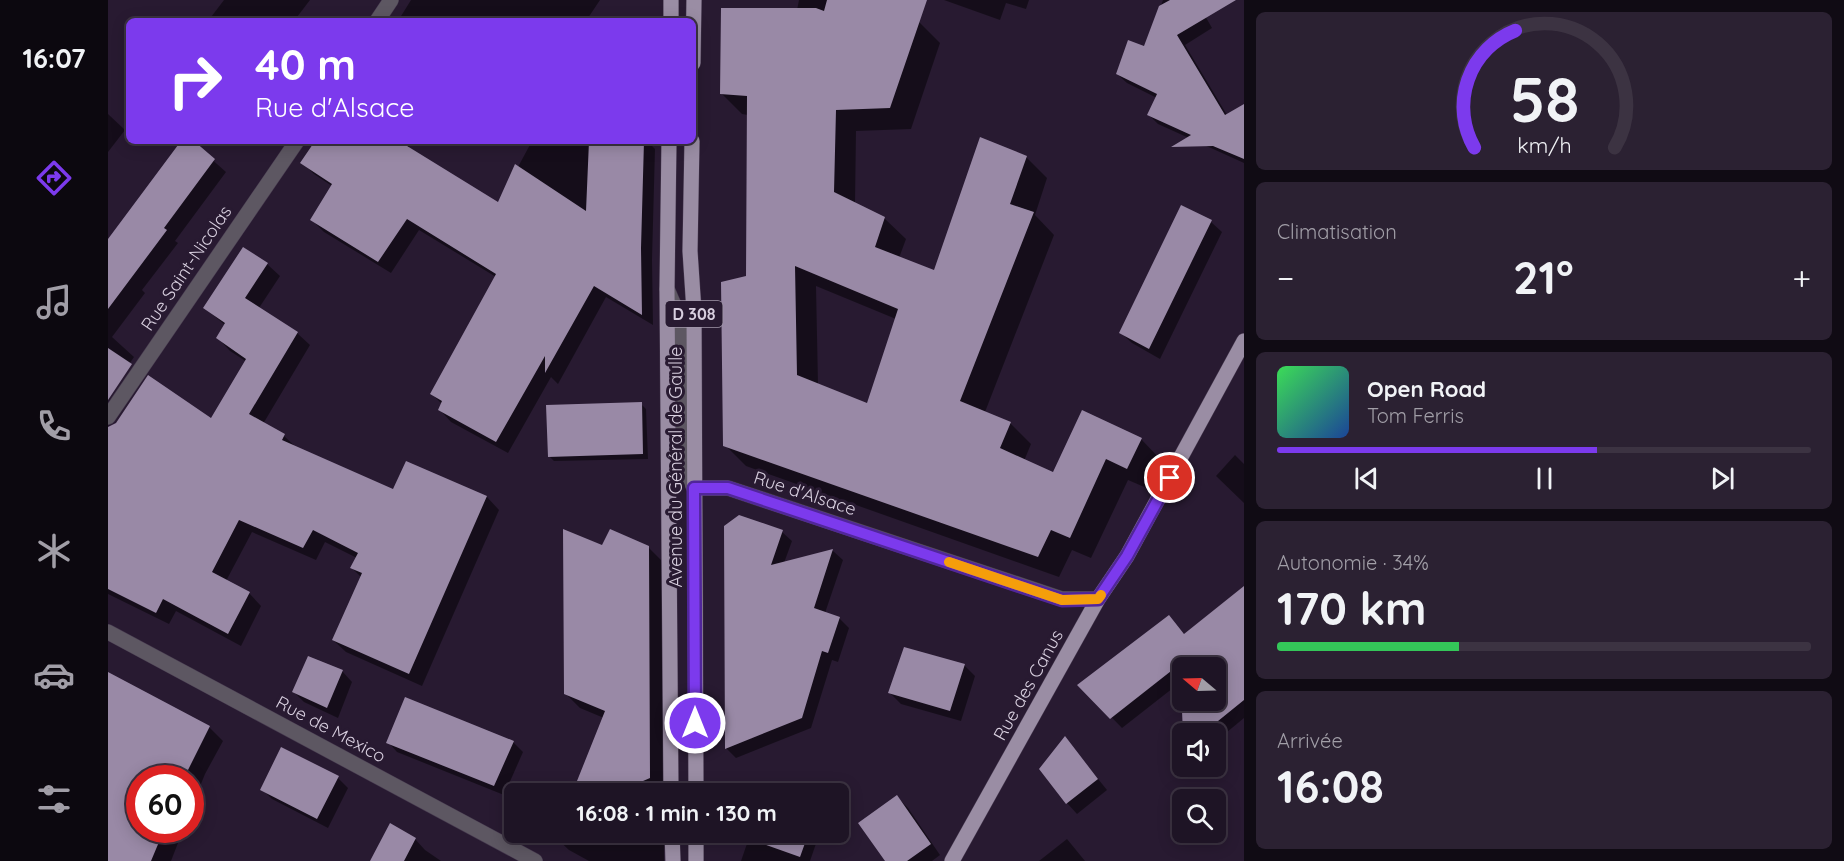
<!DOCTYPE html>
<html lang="fr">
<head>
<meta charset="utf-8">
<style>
  body { margin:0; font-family:Quicksand,sans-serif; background:#2b2132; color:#f1f3f6; height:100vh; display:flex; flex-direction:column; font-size:22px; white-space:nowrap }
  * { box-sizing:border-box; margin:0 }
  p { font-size:20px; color:#a19ea7 }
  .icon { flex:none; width:33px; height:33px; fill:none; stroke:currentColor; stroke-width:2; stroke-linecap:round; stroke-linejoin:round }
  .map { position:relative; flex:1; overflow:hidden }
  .panel { display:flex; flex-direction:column; gap:12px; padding:12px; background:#100b14; width:600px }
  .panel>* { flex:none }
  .banner { position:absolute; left:18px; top:18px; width:570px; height:126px; border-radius:9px; box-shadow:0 3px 15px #0003,0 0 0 2px #3c3342; background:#7c3aed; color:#fff; overflow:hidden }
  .needle { width:39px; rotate:289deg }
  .tools { position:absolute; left:1064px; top:657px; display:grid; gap:12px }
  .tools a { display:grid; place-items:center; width:54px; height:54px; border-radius:9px; background:#1e1425; box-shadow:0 3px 15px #0003,0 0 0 2px #3c3342; font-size:30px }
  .speed { position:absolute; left:18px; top:765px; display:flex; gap:12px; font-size:30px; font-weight:700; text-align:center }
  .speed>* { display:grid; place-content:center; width:78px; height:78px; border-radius:50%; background:#1e1425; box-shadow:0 3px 15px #0003,0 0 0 2px #3c3342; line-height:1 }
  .speed .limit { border:9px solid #d22; background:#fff; color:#111 }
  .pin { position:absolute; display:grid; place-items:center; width:51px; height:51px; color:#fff; margin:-26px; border:3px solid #fff; border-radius:50%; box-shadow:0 2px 6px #0007 }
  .me { position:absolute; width:66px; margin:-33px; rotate:0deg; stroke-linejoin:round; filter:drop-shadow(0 0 4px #0008) }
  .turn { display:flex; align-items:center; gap:21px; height:126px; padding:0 30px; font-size:27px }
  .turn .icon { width:78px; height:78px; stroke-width:2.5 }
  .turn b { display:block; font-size:42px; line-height:51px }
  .big { font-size:45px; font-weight:800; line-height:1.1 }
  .panel .widget { flex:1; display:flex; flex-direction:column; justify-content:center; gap:9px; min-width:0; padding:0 21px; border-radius:9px; background:#2b2132 }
  .panel .dial { align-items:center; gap:0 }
  .dial svg { height:156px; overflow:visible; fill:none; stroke:#3c3342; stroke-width:7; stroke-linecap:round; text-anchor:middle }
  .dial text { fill:#f1f3f6; stroke:none }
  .song { display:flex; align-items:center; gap:18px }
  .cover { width:72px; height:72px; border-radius:9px; background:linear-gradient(135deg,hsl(130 70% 55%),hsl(220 70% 35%)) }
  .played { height:6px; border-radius:3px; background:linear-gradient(90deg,#7c3aed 60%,#3c3342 60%) }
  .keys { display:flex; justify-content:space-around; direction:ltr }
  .heat { display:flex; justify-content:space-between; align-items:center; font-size:33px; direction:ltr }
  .charge { height:9px; border-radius:4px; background:linear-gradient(90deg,#34c759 34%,#3c3342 0) }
  .trip { position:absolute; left:396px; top:783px; width:345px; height:60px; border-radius:9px; background:#1e1425; box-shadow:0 3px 15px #0003,0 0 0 2px #3c3342; font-weight:800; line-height:60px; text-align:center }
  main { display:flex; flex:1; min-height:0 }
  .tabs { display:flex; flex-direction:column; width:108px; justify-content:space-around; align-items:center; background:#0c080f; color:#a19ea7 }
  .tabs .icon { width:42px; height:42px }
  .tabs .selected { color:#7c3aed }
  .tabs b { font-size:27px; color:#f1f3f6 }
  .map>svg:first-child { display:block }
  .shadow { fill:#0007; fill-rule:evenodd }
  .building { fill:#9989a6; fill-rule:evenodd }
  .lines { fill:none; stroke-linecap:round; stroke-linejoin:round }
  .minor-casing { stroke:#44374d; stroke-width:16 }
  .major-casing { stroke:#44374d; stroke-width:16 }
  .minor { stroke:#5d5762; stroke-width:15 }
  .major { stroke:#9a8da4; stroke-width:15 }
  .route-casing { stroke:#51269a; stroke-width:15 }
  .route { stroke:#7c3aed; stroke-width:10 }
  .slow { stroke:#f59e0b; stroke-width:10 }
  .labels { text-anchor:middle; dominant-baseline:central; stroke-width:6; stroke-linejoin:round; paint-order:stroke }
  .shield { fill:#281a31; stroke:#a399ab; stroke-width:1.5 }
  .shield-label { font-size:16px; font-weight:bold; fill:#d8cfdf }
  .street-label { font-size:18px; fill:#d8cfdf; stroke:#281a31 }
</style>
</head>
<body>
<main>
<nav class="tabs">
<b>16:07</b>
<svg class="icon selected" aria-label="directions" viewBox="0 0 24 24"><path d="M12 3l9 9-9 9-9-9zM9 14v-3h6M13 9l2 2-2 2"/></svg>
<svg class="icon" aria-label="music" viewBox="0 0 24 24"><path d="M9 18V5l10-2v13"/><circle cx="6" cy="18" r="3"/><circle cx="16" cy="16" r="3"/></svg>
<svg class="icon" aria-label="phone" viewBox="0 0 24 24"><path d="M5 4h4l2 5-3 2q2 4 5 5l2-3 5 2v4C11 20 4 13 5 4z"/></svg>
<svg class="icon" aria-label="climate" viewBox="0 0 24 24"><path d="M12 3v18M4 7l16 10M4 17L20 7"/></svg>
<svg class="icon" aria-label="car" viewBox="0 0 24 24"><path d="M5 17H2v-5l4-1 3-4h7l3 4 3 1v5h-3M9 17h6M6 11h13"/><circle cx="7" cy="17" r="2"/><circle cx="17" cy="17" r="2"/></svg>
<svg class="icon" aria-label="filters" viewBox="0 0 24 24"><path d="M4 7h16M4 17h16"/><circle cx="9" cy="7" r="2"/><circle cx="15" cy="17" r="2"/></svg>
</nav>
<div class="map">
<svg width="1136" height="861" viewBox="0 0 1136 861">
  <rect width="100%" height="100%" fill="#281a31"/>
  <!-- shadow -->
  <path class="shadow" d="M116,0H202L186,21H100Z
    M303,0H492L478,21H290Z
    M691,0H736L811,22L832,43L803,129L748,131L747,204L776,218L798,239L791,258L827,272L918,157L939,178L927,215L946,235L877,412L902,423L923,444L916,461L945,474L1033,439L1054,461L1041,489L1020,480L983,558L964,550L951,577L638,466L617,445L639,278L640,115L634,114L613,93L689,10ZM708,286L788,319L760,405L710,384Z
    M836,0H921L918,9L898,3L892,20Z
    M1055,0H1088L1104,28L1077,45L1119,115L1136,106V163L1050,124L1041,115L1049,98L1019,83L1009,74L1037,48Z
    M0,114L17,130L0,152Z
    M75,141H83L118,172L67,241L70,243L34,290L37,293L4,337L26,357L0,395V242Z
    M202,141H303L305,142L300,148L390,204L424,141H539L547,149L544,260L545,325L498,297L450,384L443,377L400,453L343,422L332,410L334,404L324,394L388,277L311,230L283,273L216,232L204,220L224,186L206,174L194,162L206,144Z
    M1073,207L1103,222L1114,232L1052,359L1024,343L1013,333Z
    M159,264L172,276L151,308L189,333L202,345L155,424L176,436L190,449L285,491L299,463L379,497L391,510L314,686L238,652L225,640L254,578L244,568L249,558L217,542L208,560L144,532L118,581L141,593L153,606L133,646L68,611L61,624L0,594V486L104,420L139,362L122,351L110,338L117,325L97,308Z
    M533,404L538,409L540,459L446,461L441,456Z
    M1127,455L1136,464V503L1108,476Z
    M617,527L674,532L684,541L676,563L725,551L735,560L717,613L731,618L741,628L730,662L724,660L703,728L628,758L618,748Z
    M495,547H540L555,562L556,794H465L496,718L472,708L457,693Z
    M1136,588V718L1107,742V734H1076L1107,700V668H1074V681L1014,728L972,685L1061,617L1077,635Z
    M856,665L867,676L853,721L793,704L782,693Z
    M234,671L244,682L230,718L196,702L185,691Z
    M0,674L101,727L115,741L97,774L82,811V778H32V830H75L63,861H0Z
    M957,738L999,790L969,814L959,803Z
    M280,742H405L415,752L396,795L289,752Z
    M174,749L230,778L240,788L220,828L164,799L154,789Z
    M789,797L800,808L832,855L824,861H779Z
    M447,832H556V861H481L461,850L446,836Z
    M643,832H712L702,861H633Z
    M307,839L317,850L333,861H263Z
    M959,839L977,861H931Z"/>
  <!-- building -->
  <path class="building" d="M719,0H819L782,108L728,110L726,192L777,217L767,247L826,270L872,137L919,156L902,204L926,212L852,401L903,422L892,448L945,472L974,410L1034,438L1019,469L998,459L962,538L943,530L930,557L615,446L613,282L638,276L639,96L612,94L613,8H708L716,11ZM687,266L790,309L759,403L689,375Z
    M1062,0H1128L1069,35L1117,115L1136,104V159L1105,146L1063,147L1083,135L1039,115L1049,94L1008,74L1020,40L1036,46L1051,6Z
    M73,141H86L107,159L56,228L59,230L0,309V239Z
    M207,141H291L390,202L407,164L478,211L481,141H536L533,248L534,315L486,286L437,373V356L388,442L330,410L334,401L322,394L388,274L299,219L270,262L202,220L224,184L192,163Z
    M1073,205L1104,220L1041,349L1011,333Z
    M135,247L160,263L137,298L190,332L141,414L177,434L174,440L285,489L298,461L379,496L301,674L224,640L254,573L242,568L250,553L205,530L195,548L131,520L104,572L142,592L120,634L55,599L48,613L0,589V427L8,423L40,375L103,418L138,359L108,338L117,323L95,308Z
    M0,348L24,364L0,400Z
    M534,402L535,454L440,457L438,405Z
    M631,515L675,530L663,565L725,549L706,608L732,617L720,653L714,651L694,718L617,749L616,526Z
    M455,529L494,545L502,529L541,546L542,778L505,794H483L467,786L497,711L456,694Z
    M1136,586V700L1094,734H1075L1072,664L1002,719L969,685L1061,615L1076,634ZM1074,668H1107V700H1074Z
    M796,647L857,664L842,711L780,693Z
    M200,656L235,670L219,708L184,692Z
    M0,672L102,726L76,778H32V830H56L43,861H0Z
    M297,697L406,741L386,786L278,743Z
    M957,736L990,779L958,804L931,769Z
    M173,747L231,776L209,819L152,790Z
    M789,795L823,844L799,861H777L750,823Z
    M282,823L308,838L296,861H262Z
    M641,832H701L692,857L639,838Z"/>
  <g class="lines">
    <defs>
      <path id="minor" d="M269,21L283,0
        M559,289L574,324L576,466L586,488H620L954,599H990
        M0,417L189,141
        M0,632L427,861"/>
      <path id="major" d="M563,21V0
        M585,63L586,0
        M561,141L559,289L563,794
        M584,141L582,251L586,311L588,794
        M564,832L565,861
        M588,832V861
        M844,861L990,599L1019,556L1136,341"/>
    </defs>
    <!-- minor casing -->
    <use href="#minor" class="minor-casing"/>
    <!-- major casing -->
    <use href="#major" class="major-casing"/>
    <!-- minor -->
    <use href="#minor" class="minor"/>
    <!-- major -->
    <use href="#major" class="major"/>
  </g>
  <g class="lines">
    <defs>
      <path id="route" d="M587,723L586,488H620L954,600L990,599L1019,556L1062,478"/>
    </defs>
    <!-- route casing -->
    <use href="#route" class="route-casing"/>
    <!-- route -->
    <use href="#route" class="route"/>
    <!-- slow -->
    <path class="slow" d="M841,562L954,600L990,599L993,595"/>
  </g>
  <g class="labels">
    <!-- shield labels -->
    <rect class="shield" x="557.5" y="301" width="57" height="26" rx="4.5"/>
    <g class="shield-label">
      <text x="586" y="314">D 308</text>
    </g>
    <!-- street labels -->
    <g class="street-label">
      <text transform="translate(78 268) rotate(-56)">Rue Saint-Nicolas</text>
      <text transform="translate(567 467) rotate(-90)">Avenue du Général de Gaulle</text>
      <text transform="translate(697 493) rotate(18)">Rue d'Alsace</text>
      <text transform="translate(920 685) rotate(-61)">Rue des Canus</text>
      <text transform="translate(223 729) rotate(28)">Rue de Mexico</text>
    </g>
  </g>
</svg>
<div class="tools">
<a><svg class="needle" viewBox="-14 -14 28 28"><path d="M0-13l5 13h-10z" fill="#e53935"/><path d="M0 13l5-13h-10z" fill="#a19ea7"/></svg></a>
<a><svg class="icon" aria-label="sound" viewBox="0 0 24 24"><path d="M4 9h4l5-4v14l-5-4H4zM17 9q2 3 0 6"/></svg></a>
<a><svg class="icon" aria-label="search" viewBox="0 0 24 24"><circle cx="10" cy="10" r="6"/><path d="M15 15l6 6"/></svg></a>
</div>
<div class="speed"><div class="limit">60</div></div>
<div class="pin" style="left:1062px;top:478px;background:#d93025"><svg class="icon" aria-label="arrive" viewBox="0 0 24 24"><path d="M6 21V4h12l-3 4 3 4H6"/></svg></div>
<svg class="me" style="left:587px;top:723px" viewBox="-20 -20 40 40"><circle r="17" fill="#7c3aed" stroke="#fff" stroke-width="3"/><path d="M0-11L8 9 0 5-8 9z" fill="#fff"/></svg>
<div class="trip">16:08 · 1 min · 130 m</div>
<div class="banner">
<div class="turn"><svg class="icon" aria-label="right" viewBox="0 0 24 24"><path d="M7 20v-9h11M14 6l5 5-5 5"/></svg><div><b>40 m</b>Rue d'Alsace</div></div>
</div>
</div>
<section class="panel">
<div class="widget dial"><svg viewBox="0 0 100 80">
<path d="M14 69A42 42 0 1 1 86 69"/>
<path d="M14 69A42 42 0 0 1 35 9" stroke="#7c3aed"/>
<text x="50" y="56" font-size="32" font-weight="700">58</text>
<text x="50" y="72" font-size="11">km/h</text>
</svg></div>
<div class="widget"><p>Climatisation</p>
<div class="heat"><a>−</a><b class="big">21°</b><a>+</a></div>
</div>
<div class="widget">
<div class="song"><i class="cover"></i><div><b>Open Road</b><p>Tom Ferris</p></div></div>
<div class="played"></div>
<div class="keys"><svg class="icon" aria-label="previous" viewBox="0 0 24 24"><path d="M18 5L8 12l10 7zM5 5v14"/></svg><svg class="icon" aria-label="pause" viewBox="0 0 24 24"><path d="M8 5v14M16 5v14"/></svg><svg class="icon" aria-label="next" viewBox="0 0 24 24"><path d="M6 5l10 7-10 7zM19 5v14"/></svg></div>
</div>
<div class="widget"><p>Autonomie · 34%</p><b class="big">170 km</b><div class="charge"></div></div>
<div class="widget"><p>Arrivée</p><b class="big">16:08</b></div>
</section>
</main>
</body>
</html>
